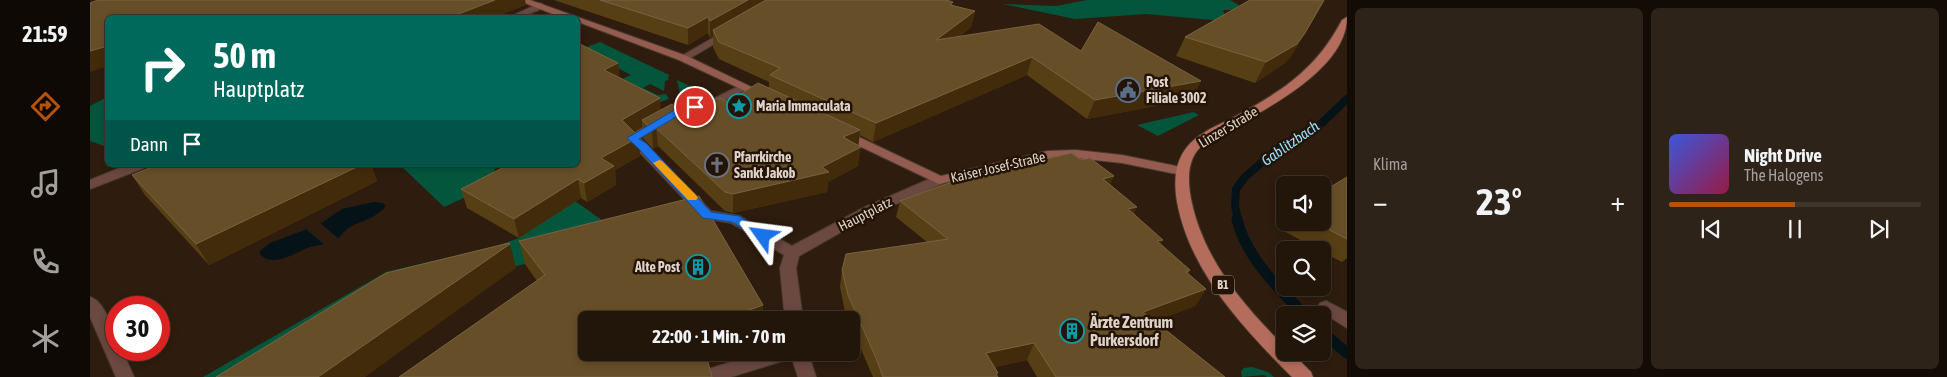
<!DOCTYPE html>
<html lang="de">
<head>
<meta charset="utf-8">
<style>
  body { margin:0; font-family:"Asap Condensed",sans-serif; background:#2e2318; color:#f1f3f6; height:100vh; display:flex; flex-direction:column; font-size:19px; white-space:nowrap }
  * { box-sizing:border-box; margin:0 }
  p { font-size:16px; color:#a29f9c }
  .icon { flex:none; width:28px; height:28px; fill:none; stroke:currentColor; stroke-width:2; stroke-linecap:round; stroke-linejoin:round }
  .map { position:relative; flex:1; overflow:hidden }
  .details { display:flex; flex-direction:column; gap:8px; padding:8px; background:#130c06; width:600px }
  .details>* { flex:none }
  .guide { position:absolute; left:15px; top:15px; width:475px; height:152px; border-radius:8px; box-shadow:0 2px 8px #0003,0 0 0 1px #3f352b; background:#00695c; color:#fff; overflow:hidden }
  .buttons { position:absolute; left:1186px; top:176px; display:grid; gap:10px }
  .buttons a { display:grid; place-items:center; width:55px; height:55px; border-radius:8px; background:#22160a; box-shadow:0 2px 8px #0003,0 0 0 1px #3f352b; font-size:25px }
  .speed { position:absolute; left:15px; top:296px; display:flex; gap:10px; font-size:25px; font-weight:700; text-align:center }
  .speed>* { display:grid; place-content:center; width:65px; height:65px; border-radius:50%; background:#22160a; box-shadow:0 2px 8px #0003,0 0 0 1px #3f352b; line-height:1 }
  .speed .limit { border:8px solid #d22; background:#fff; color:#111 }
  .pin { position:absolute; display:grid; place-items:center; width:42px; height:42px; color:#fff; margin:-21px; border:2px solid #fff; border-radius:50%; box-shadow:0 1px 5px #0007 }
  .me { position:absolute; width:55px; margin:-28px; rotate:301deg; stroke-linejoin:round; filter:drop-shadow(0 0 4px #0008) }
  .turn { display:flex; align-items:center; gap:18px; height:105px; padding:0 25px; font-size:22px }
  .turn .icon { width:65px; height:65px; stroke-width:2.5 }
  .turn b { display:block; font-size:35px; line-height:42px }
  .then { display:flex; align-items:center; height:48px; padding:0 25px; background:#0003; gap:10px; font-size:19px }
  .big { font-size:38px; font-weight:700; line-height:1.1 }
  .details .widget { flex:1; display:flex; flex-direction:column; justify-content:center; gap:8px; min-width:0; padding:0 18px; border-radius:8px; background:#2e2318 }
  .song { display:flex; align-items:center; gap:15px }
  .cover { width:60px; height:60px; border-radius:8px; background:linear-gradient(135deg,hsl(230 70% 55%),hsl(340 70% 35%)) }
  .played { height:5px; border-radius:2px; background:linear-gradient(90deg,#b45309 50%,#3f352b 50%) }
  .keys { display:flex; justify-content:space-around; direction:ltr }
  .heat { display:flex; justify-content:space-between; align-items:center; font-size:28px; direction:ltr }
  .details .tiles { flex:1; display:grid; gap:8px; grid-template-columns:repeat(2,1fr) }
  .trip { position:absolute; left:488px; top:311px; width:282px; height:50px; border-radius:8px; background:#22160a; box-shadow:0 2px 8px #0003,0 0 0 1px #3f352b; font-weight:700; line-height:50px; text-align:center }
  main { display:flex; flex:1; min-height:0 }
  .tab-bar { display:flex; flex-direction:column; width:90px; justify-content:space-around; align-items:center; background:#0e0904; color:#a29f9c }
  .tab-bar .icon { width:35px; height:35px }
  .tab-bar .on { color:#b45309 }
  .tab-bar b { font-size:22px; color:#f1f3f6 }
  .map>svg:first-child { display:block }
  .green { fill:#03563c }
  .water { fill:#051318 }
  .pier { fill:#2e1d0e }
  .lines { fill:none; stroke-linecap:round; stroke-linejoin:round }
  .stream-far1 { stroke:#051318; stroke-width:8 }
  .stream { stroke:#051318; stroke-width:11 }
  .minor-casing { stroke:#4a3a2c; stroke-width:2 }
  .secondary-casing { stroke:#4a3a2c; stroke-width:2 }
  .primary-casing { stroke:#4a3a2c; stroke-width:2 }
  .minor { fill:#6b4840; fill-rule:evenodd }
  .secondary { fill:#945c50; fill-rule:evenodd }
  .primary { fill:#b46c5c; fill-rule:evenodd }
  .wall { fill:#573f15 }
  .shaded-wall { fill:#412b0a }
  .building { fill:#664f28; stroke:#786341 }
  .route { fill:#1a73e8; stroke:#114b97 }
  .slow { fill:#f59e0b }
  .labels { text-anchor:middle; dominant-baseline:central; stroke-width:5; stroke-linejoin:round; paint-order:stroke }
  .shield { fill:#241406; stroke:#a6998e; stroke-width:1 }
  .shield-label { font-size:12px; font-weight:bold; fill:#ded2c9 }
  .poi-label { font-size:14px; font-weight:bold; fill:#ded2c9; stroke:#241406; text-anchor:start }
  .street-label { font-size:14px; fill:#ded2c9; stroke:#241406 }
  .water-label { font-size:15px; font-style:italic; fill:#92e0fb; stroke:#241406 }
  .near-poi-label { font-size:16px; font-weight:bold; fill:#ded2c9; stroke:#241406; text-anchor:start }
</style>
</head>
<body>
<main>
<nav class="tab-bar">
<b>21:59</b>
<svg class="icon on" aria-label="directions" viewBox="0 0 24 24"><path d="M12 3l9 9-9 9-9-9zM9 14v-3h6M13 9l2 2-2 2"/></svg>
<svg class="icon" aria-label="music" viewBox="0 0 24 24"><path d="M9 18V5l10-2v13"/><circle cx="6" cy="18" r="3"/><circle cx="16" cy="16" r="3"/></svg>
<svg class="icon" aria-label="phone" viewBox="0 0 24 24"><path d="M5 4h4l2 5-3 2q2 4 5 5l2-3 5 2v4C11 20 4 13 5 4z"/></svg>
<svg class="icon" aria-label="climate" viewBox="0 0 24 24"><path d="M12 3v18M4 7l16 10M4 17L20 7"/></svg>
</nav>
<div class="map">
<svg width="1257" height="377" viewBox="0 0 1257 377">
  <rect width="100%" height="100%" fill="#2e1d0e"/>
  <!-- green -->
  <path class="green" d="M997,0H1140L1149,5L1144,10H1133L1136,17L1134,21L1056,14L985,19L913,4L966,6Z
    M510,42L579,75L578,80L575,81L574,91L560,84L553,88L568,95L576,94L579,99L557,106L530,80L541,75L492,49Z
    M587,80L615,93L608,98H591Z
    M17,97V147L0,141V106Z
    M1104,112L1109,115L1068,136L1047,125Z
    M310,165H407L400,180L376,197L354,207Z
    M464,186L523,228L606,220L306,297L181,377H113L296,272L407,246L429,238Z
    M1162,367L1178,372L1184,377H1177L1174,375L1152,377L1151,371L1154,368Z"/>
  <!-- water -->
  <path class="water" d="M284,202L293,203L296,206C287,218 273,220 260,227C254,230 251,237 246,240C238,244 229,245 220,247C206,252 183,269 170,254V251L180,243L228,225L252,209Z"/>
  <!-- pier -->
  <path class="pier" d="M229,222L250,240L236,246L216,229Z"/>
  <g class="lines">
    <!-- stream-far1 -->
    <path class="stream-far1" d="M1148,220L1145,206L1146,189L1155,177L1191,146L1232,123L1257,99"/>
    <!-- stream -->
    <path class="stream" d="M1147,219C1155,256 1189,289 1215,315
      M1232,332L1257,353"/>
    <defs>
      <path id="minor" d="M450,3L453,4V8L430,18H417Z
        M640,28L643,29V33L597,60L593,61L588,58Z
        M653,84L659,87L657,89L619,108H611L609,106Z
        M567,118L571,119L573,122L571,125L550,138L621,211L650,216L702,246L775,207L844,177H854L856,180L854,183L785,213L709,256L706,268L713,320H695L690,268L694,255L641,223L612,218L536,138Z
        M37,165H56L54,168L0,189V180Z
        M0,297C16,302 26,335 26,350H32L44,377H26L0,317Z
        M1236,301L1257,312V328L1230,311L1228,307L1230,303Z
        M673,352H718L726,377H708L702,358L641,377H607L609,372Z"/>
      <path id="secondary" d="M427,0H440L597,56L680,96L678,98H670L589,60L488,22V18H473Z
        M752,129L851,176L957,151L986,150L1032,155L1091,167L1098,171L1091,175L1032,163L986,158L957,159L849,184L748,136L746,133Z"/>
      <path id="primary" d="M1257,17C1257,65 1188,102 1152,123C1136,131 1118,137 1107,151C1097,164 1098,183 1101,199C1113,259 1153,305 1195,347V352H1201L1221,372L1223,377H1202C1153,328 1100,272 1087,202C1083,178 1085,155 1105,139C1117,129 1133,123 1148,115C1194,90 1227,68 1252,20Z"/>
    </defs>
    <!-- minor casing -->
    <use href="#minor" class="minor-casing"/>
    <!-- secondary casing -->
    <use href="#secondary" class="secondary-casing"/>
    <!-- primary casing -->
    <use href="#primary" class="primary-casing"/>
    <!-- minor -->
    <use href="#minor" class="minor"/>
    <!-- secondary -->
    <use href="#secondary" class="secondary"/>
    <!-- primary -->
    <use href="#primary" class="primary"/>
  </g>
  <!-- wall -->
  <path class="wall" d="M464,0H856L863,2L862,5L885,11L881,27L870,36L991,51L1102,99L997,119L937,75L783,142L770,135L768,146V166L738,182L737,192L643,213L635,211L568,146L563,149L553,138L552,127L544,132L549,137L550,156L525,170L526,185L497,202L491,198L429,238L377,208L371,189L488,165L528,63L529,77L570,98V110L585,106L638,102L679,88V82L629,59L623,47V36L620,38L618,33L598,45Z
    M1095,37L1204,52L1195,63L1165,83L1086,56Z
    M991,160L1024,176L1020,184L1044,213L1071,245L1100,270L1098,274L1116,289L1105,306L1065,321L1135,377H947L937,360L905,367L908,377H783L761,326V320H759L755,312L750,287L752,270L837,242L806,217L810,201Z
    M67,165H281L287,181L119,265L55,195L42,175Z
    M1257,177V258L1252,262L1232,252V250H1229L1190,229L1195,222H1232Z
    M609,196L673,305L672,320H496V352H613V354L616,355L622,377H309L447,281L435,264L429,241Z"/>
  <!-- shaded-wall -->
  <path class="shaded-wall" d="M405,0H435L436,5L404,18H358Z
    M658,0H685L623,30V36L620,38V21Z
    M1235,0L1204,52L1195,63L1165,83L1176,62Z
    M885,11L881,27L843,57L846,40Z
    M618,17V33L598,45V28Z
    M18,46V66L0,72V51Z
    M942,57L937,75L783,142L786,123Z
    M528,63L530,80L514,70Z
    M1111,81L1102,99L997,119L1005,100Z
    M570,98L571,115L552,120V127L534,138L532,120Z
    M566,128L568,146L563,149L562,130Z
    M770,130L768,148L753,137Z
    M549,137L550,156L525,170L526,185L497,202L494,183L511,158Z
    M771,147L768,166L738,182L737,192L643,213V194L732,167Z
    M271,165H281L287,181L119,265L106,244Z
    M1024,176L1016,192L1013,179Z
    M488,179L491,198L429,238L424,219Z
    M1047,207L1039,223L1038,209Z
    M1073,240L1064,256L1067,241Z
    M420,244L426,268L275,377H228Z
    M1116,289L1105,306L1043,329L1053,312Z
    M673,305L672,320H632Z
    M944,343L937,360L890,370L896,353Z
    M605,352H613L614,369L607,371Z"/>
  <!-- building -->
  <path class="building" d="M8,0H405L358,18H18V46L0,51V3Z
    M510,0H658L620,21L618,17L598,28Z
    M676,0H856L863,2L860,5L885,11L846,40L949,24L991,51L1008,22L1111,81L1005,100L942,57L786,123L680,75L690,68L629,42L623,30Z
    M1160,0H1234L1215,33L1207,44L1176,62L1095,37Z
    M488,43L528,63L514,70L570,98L532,120L549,137L511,158L524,166L494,183L488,179L424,219L371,189L418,165H488Z
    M668,83L770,130L753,137L771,147L732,167L739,172L643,194L635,192L566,128L562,130L552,120L582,104L585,106L603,102L613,103L630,98L638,102Z
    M982,153L991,160L1000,158L1024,176L1013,179L1047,207L1038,209L1073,240L1067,241L1100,270L1096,272L1116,289L1053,312L1135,377H966L944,343L896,353L908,373L906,374L908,377H793L786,358L758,295L752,270L756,254L858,239L810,201L875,177Z
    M67,165H271L106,244L42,175Z
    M1257,177V239L1224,222H1232V192Z
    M609,196L673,305L632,320H496V352H605V354L616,355L622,377H309L455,275L429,241Z
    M419,243L420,244L228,377H126L296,273Z"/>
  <!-- route -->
  <path class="route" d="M605,104L609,105V109L594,112L549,139L556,143L621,212L649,216L678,233L679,236L678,239H669L642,222L613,218L548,148L537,138L588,108Z"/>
  <!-- slow -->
  <path class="slow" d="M569,160L572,161L606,195L608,198L606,200H598L565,165L563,163Z"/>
  <!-- icons -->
  <defs>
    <symbol id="civic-ring" viewBox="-11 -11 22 22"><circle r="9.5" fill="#241406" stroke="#5c6f8a" stroke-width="1.5"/><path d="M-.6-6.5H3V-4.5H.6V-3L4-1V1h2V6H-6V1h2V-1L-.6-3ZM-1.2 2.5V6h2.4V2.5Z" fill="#5c6f8a"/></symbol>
    <symbol id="sight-ring" viewBox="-11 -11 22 22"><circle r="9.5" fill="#241406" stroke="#0f9aa8" stroke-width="1.5"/><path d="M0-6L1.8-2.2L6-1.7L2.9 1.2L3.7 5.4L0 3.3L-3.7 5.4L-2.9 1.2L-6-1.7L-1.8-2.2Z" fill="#0f9aa8"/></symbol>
    <symbol id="church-ring" viewBox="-11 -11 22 22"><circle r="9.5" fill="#241406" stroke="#6b7280" stroke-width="1.5"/><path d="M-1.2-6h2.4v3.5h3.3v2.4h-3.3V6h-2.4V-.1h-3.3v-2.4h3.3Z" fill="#6b7280"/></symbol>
    <symbol id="building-ring" viewBox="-11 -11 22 22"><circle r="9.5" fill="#241406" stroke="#0f9aa8" stroke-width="1.5"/><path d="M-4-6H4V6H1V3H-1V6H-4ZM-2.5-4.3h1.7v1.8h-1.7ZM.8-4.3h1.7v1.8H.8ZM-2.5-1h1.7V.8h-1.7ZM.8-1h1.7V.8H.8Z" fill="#0f9aa8"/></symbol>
  </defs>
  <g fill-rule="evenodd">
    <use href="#civic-ring" x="1024" y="76" width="28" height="28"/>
    <use href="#sight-ring" x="635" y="92" width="28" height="28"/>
    <use href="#church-ring" x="613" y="151" width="28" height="28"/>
    <use href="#building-ring" x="594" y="253" width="28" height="28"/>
    <use href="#building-ring" x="968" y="317" width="28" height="28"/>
  </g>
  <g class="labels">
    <!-- shield labels -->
    <rect class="shield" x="1122" y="275.5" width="22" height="19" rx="4"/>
    <g class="shield-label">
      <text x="1133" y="285">B1</text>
    </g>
    <!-- poi labels -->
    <g class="poi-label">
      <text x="1056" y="82">Post<tspan x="1056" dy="16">Filiale 3002</tspan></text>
      <text x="666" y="106">Maria Immaculata</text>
      <text x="644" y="157">Pfarrkirche<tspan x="644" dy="16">Sankt Jakob</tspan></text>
      <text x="590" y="267" text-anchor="end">Alte Post</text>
    </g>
    <!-- street labels -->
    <g class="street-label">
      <text transform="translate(1138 127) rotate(-31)">Linzer Straße</text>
      <text transform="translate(908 167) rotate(-13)">Kaiser Josef-Straße</text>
      <text transform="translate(775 214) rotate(-27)">Hauptplatz</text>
    </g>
    <!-- water labels -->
    <g class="water-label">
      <text transform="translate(1200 143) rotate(-35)">Gablitzbach</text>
    </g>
    <!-- near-poi labels -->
    <g class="near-poi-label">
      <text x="1000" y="322">Ärzte Zentrum<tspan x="1000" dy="18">Purkersdorf</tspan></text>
    </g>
  </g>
</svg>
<div class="buttons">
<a><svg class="icon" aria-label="sound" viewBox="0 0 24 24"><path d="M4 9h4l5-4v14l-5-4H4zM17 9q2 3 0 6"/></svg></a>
<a><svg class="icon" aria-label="search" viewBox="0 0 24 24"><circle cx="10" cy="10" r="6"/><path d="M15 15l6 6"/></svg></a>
<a><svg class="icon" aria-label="layers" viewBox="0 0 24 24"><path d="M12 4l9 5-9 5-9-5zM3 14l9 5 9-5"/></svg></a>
</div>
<div class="speed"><div class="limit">30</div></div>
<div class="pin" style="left:605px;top:107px;background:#d93025"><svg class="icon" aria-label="arrive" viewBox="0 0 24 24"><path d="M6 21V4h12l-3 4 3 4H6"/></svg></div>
<svg class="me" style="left:673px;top:236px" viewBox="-20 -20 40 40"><path d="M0-17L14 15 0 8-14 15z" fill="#1a73e8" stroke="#fff" stroke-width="4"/></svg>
<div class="trip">22:00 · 1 Min. · 70 m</div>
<div class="guide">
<div class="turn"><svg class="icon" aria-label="right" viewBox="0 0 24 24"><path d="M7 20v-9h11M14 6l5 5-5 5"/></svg><div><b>50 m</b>Hauptplatz</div></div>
<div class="then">Dann<svg class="icon" aria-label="arrive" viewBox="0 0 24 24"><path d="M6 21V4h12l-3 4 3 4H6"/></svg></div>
</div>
</div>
<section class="details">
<div class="tiles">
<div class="widget"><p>Klima</p>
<div class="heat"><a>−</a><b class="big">23°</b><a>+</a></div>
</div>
<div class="widget">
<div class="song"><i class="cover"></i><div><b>Night Drive</b><p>The Halogens</p></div></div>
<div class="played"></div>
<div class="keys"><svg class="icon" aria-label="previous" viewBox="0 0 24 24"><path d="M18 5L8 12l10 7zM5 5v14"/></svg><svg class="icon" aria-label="pause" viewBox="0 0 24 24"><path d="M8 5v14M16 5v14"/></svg><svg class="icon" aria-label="next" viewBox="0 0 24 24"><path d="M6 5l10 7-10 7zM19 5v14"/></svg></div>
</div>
</div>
</section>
</main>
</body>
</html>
